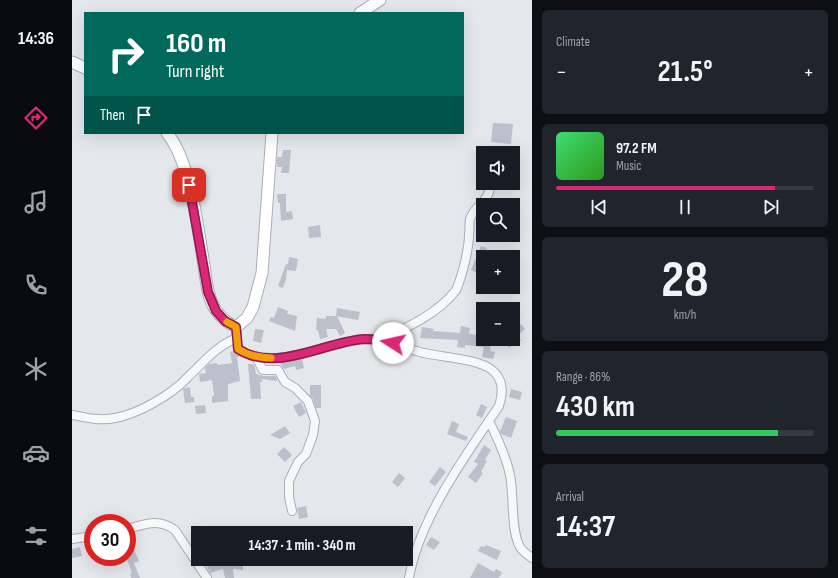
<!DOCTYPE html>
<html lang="en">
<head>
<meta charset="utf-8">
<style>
  body { margin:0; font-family:"Sofia Sans Condensed",sans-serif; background:#20242c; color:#f1f3f6; height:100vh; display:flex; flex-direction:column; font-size:15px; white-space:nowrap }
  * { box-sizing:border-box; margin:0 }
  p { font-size:13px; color:#9ea1a6 }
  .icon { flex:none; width:22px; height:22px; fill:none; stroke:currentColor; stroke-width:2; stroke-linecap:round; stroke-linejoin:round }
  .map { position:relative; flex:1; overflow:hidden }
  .drawer { display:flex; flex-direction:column; gap:10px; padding:10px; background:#0d0f14; width:306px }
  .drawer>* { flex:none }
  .top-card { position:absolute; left:12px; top:12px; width:380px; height:122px; border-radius:0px; box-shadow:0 4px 16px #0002; background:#00695c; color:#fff; overflow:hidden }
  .buttons { position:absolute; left:404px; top:146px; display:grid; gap:8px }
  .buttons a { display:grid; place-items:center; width:44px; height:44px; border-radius:0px; background:#171b24; box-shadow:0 4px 16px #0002; font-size:20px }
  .speed { position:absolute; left:12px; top:514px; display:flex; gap:8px; font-size:20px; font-weight:700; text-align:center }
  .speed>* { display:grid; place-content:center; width:52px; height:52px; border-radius:50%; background:#171b24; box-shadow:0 4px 16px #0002; line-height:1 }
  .speed .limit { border:6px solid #d22; background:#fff; color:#111 }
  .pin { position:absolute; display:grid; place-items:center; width:34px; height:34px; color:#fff; margin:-17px; border-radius:8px; box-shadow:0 2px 6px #0006 }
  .me { position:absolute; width:44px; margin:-22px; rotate:280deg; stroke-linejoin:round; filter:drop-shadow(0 0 3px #0008) }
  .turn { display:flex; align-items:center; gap:14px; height:84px; padding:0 16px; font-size:18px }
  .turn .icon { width:52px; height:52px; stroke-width:2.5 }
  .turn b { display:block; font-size:28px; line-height:34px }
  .then { display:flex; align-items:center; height:38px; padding:0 16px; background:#0003; gap:8px; font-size:15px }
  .big { font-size:30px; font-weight:700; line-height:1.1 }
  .drawer .card { flex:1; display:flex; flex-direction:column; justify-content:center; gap:6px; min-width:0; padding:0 14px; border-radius:6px; background:#20242c }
  .drawer .dial { align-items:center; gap:0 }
  .dial b { font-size:52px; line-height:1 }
  .song { display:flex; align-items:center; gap:12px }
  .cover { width:48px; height:48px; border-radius:6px; background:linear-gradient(135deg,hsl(140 70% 55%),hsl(110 70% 35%)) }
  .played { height:4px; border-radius:2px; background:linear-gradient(90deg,#db2777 85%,#363941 85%) }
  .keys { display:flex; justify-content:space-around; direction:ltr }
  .heat { display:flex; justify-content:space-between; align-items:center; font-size:22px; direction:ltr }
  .charge { height:6px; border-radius:3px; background:linear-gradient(90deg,#34c759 86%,#363941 0) }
  .trip { position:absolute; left:119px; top:526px; width:222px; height:40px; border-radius:0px; background:#171b24; box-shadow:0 4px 16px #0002; font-weight:700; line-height:40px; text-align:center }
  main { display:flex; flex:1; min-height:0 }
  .tabs { display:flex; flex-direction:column; width:72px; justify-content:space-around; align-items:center; background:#090b0e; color:#9ea1a6 }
  .tabs .icon { width:28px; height:28px }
  .tabs .active { color:#db2777 }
  .tabs b { font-size:18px; color:#f1f3f6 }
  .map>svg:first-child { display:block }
  .building { fill:#bbc0ca }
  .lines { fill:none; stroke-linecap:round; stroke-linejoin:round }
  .minor-casing { stroke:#a9aeb7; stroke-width:10 }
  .secondary-casing { stroke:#a9aeb7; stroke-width:13 }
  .minor { stroke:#f7f8fa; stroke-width:8 }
  .secondary { stroke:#fff; stroke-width:11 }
  .route-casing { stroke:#8e194d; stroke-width:10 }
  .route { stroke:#db2777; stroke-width:7 }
  .slow { stroke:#f59e0b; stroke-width:7 }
</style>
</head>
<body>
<main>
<nav class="tabs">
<b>14:36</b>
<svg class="icon active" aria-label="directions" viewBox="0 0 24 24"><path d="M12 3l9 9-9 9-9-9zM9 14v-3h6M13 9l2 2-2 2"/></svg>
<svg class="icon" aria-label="music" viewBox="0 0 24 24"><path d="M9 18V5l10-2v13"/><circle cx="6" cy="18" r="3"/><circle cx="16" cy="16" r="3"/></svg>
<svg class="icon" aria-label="phone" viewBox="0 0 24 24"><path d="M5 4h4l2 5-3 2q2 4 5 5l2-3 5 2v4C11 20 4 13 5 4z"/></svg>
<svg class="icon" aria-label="climate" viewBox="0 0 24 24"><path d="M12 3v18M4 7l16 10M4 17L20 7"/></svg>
<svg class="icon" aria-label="car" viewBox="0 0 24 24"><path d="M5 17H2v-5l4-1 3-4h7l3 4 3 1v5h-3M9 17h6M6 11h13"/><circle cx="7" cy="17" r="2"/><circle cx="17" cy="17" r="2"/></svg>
<svg class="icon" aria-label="filters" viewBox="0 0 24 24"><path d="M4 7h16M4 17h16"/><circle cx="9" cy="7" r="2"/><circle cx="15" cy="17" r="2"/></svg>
</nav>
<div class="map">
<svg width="460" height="578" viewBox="0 0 460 578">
  <rect width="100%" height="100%" fill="#e4e7ec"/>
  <!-- building -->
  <path class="building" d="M421,123L441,124L439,144L419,142Z
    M211,150H219L217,173H209L210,167H205V157H210Z
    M205,194H214V212L220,211L221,219L209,221L208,203H206Z
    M248,225L249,237L237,238L236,227Z
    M409,246L415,248L414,250L423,257H411V260L406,273L399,270Z
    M217,257L226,259L224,271L215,270L214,279L211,288L206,286L214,264H216Z
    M206,307L216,311L215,314L225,316L223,331L197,321L199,317L202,318Z
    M265,308L288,312L286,320L264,316Z
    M254,316H265L273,333L268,336L264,329H254L256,337L248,339L246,330H244L245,318L254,319Z
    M449,324L453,329L442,339H450L437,348L431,339H441V332Z
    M389,326L398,328L397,334L411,336V339H420L418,351L423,352L421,359L410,357L412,347L393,345V348L385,347L386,340L348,338L350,327L362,329L361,331L388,333Z
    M183,329L192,330L189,343L181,341Z
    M161,351L167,355V357H165L168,381L156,384V401L140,403V396H142L140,380L128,382L127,374L134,373L133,368L137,364L145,363L146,365L160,363L158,352Z
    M230,359L232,368L224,370L223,366L212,369L208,363Z
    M176,364H181L183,367L184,374L191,376H203L205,379V381L190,379L191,382H188L189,399H179Z
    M238,385H249V408H244L241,398L238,396Z
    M118,387L119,397H122V402L113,403L111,389Z
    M439,389L450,392L448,400L437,397Z
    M229,402L234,413L227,417L221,406Z
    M409,404L415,407L410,418L404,415Z
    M133,405L134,413L124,414L123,406Z
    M434,417L445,421L439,438L429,434L428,431Z
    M380,421L387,424L384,432L396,437L394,441L375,434Z
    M213,426L218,433L208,439L198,435Z
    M412,445L419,450L413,460L415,461L409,472L411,473L404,483L396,477L406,464L402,462Z
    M212,447L220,455L213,462L205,454Z
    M368,467L374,472L363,486L357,482Z
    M327,473L333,478L326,487L320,482Z
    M234,506L236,517L227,519L225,508Z
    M359,537L368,542L362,550L354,545Z
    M59,543L67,561L62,563L68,578H59L58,574L60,573L54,557L55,545Z
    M414,545L429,551L425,560L406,551L409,546L413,547Z
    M8,547L10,556L0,558V549Z
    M132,559H140L141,562L171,564V570L161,569L162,578H153L151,569L138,573Z
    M406,563L422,572L424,569L430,572L427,578H398Z"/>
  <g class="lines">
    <defs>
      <path id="minor" d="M164,327L166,349C204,373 253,342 293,339C314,338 332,349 352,353C369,357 407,359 420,370C432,380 431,392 427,406C394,455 347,519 337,578
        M308,340C334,328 366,314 384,290C386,287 392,267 393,262C395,253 397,244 397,235C398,230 397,224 398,219C403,204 419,202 418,183
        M184,357L191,370H206L213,382L223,388L236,401L243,421L241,435L234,454L226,462L217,481V497L220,511
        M0,415C14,418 29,421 43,418C66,414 99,395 115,378C131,363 144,346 165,338
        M417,421C426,439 434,456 438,475C442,495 439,529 447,545C449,551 455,554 460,558
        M55,529C74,524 86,518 103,530L135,578
        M0,539L21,536"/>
      <path id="secondary" d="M288,13L308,0
        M0,62L13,68
        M95,133C118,161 125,223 131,259C134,276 134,294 143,309C149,318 155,323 164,327L175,318L181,307L190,273L200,133"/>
    </defs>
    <!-- minor casing -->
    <use href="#minor" class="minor-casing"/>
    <!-- secondary casing -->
    <use href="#secondary" class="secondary-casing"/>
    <!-- minor -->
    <use href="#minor" class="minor"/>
    <!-- secondary -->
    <use href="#secondary" class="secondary"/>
  </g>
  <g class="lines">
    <defs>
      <path id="route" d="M117,185L136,292L144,311L153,321L164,327L166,349C204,374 253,341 293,339C303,339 312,341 321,343"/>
    </defs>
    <!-- route casing -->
    <use href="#route" class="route-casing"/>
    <!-- route -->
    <use href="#route" class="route"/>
    <!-- slow -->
    <path class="slow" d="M155,322L164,327L166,349C177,356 186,357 199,358"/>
  </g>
</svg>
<div class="buttons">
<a><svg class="icon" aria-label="sound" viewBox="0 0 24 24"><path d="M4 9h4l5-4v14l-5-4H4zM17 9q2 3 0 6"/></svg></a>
<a><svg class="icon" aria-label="search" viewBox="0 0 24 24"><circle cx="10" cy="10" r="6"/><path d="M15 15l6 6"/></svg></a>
<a>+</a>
<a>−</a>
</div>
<div class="speed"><div class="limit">30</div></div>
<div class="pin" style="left:117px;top:185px;background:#d93025"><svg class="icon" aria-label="arrive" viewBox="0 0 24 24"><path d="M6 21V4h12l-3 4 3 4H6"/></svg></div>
<svg class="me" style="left:321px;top:343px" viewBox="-20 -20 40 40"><circle r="19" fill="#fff"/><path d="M0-13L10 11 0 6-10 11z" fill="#db2777"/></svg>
<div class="trip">14:37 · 1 min · 340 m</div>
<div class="top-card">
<div class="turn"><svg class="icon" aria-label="right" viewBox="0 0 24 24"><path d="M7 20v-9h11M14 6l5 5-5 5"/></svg><div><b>160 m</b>Turn right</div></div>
<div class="then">Then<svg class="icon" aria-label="arrive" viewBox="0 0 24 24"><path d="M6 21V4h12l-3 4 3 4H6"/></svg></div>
</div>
</div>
<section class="drawer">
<div class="card"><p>Climate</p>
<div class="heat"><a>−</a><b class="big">21.5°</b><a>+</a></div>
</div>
<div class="card">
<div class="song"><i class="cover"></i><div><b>97.2 FM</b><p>Music</p></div></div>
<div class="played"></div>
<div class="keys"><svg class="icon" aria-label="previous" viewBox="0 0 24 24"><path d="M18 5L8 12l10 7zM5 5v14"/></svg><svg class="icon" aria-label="pause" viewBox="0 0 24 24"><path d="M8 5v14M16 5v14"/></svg><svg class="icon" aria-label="next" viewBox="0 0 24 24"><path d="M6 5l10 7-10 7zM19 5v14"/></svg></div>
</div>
<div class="card dial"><b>28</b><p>km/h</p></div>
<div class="card"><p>Range · 86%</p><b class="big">430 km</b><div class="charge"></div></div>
<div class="card"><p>Arrival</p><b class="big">14:37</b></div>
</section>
</main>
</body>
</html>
